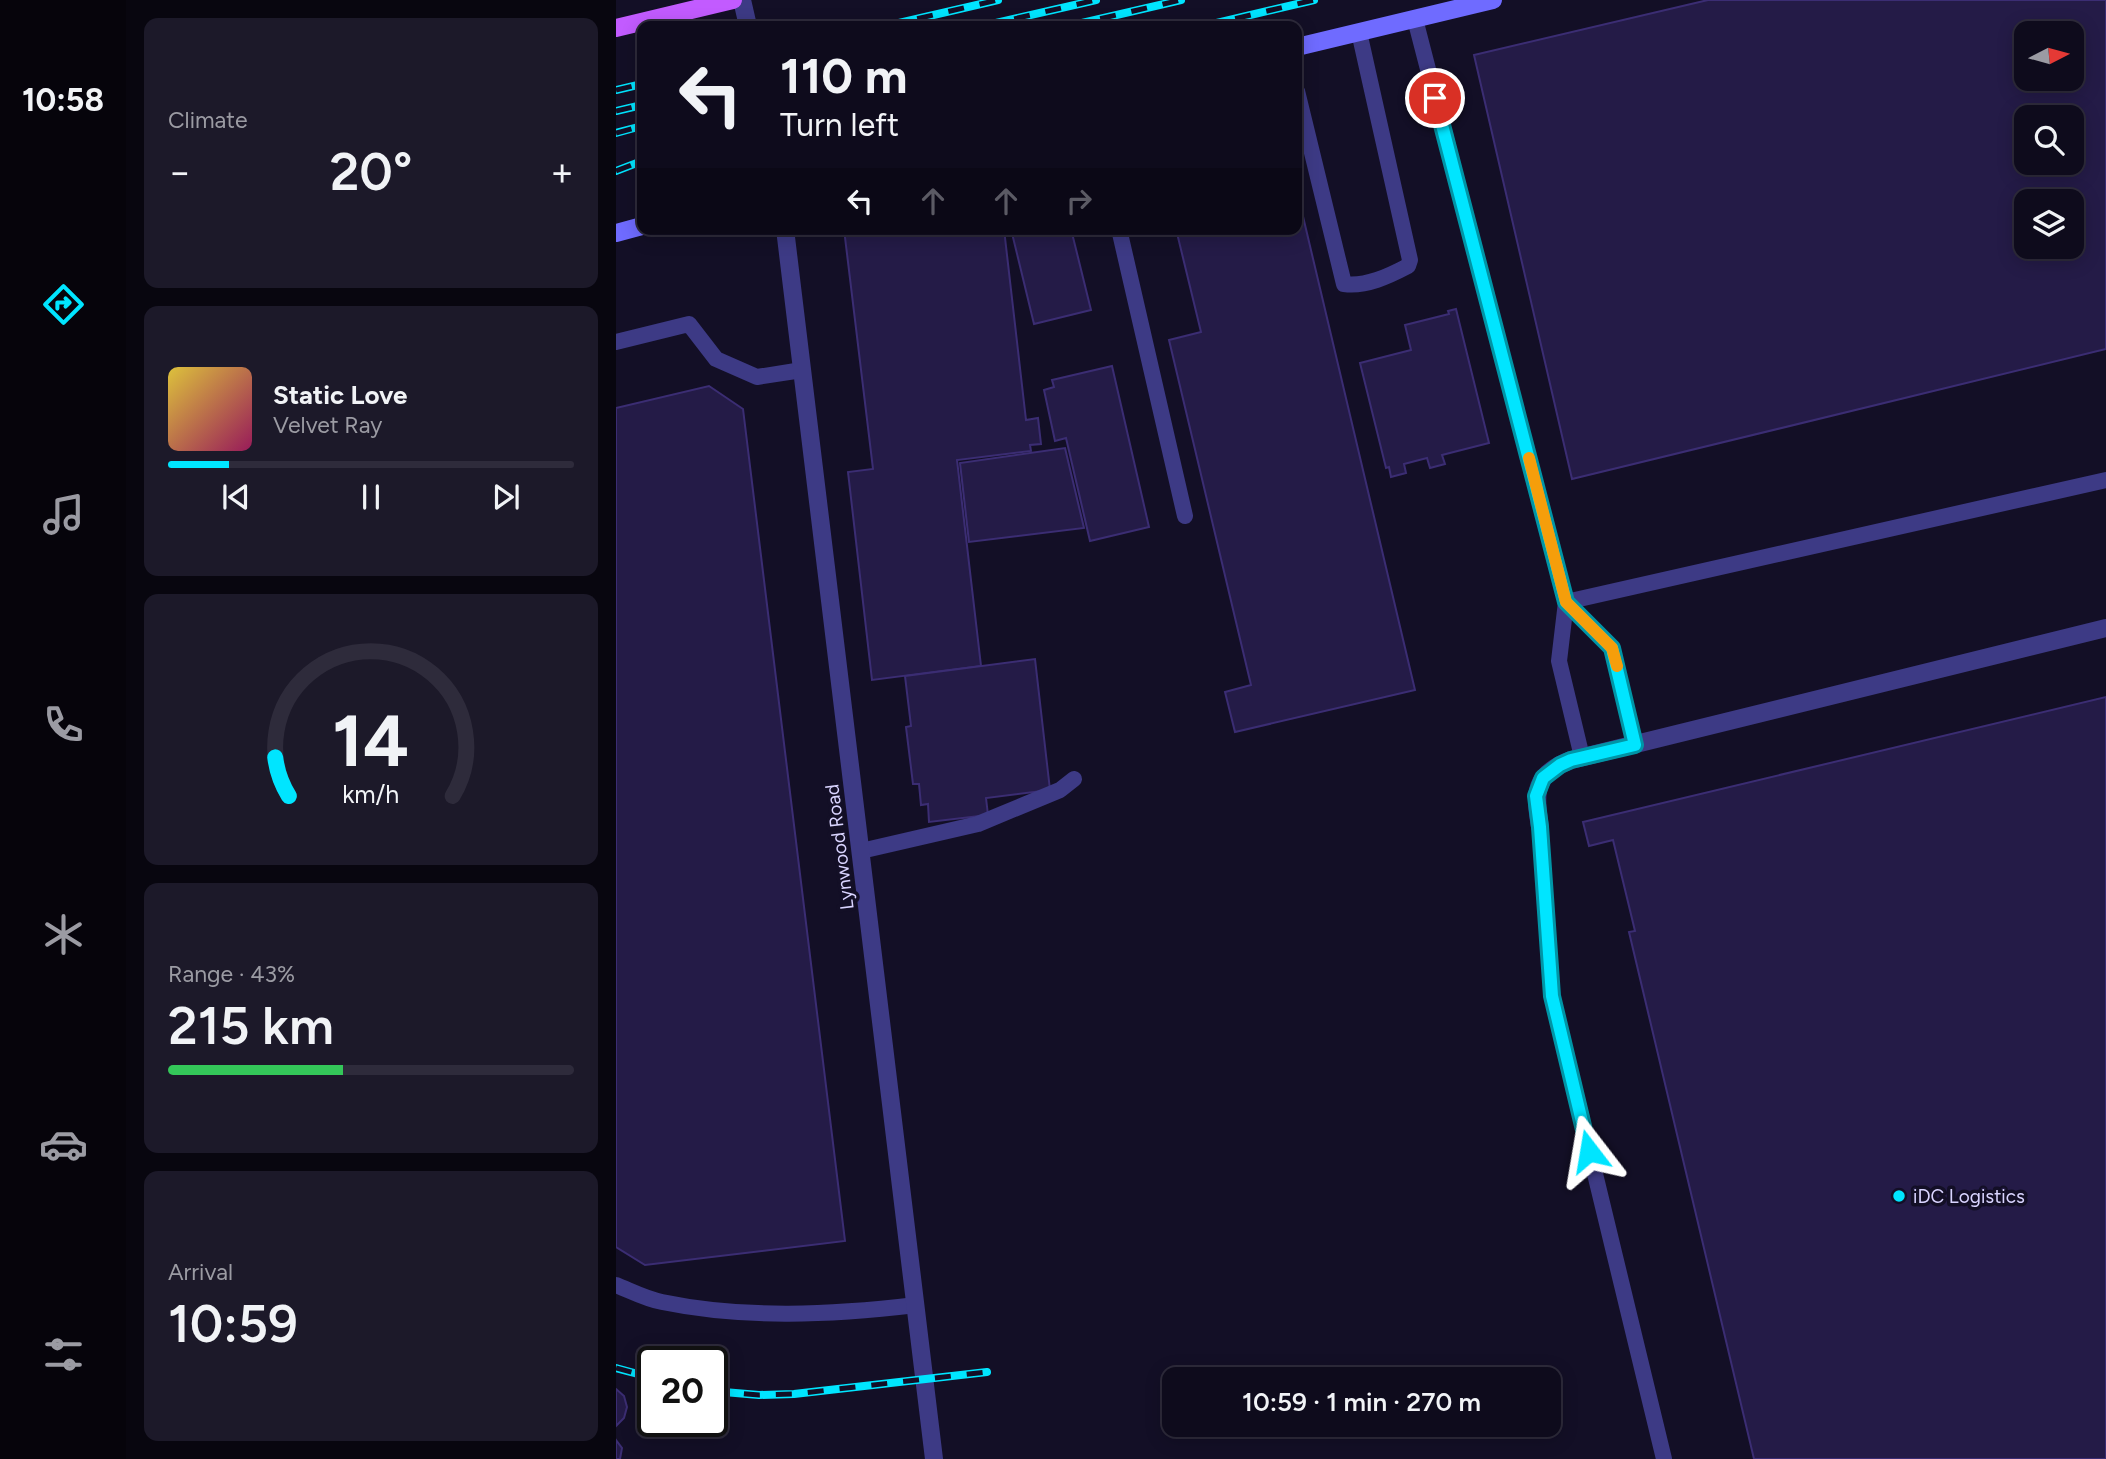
<!DOCTYPE html>
<html lang="en">
<head>
<meta charset="utf-8">
<style>
	body { margin:0; font-family:Figtree,sans-serif; background:#1c1929; color:#f1f3f6; height:100vh; display:flex; flex-direction:column; font-size:26px; white-space:nowrap }
	* { box-sizing:border-box; margin:0 }
	p { font-size:23px; color:#9b9ba3 }
	.icon { flex:none; width:38px; height:38px; fill:none; stroke:currentColor; stroke-width:2; stroke-linecap:round; stroke-linejoin:round }
	.map { position:relative; flex:1; overflow:hidden }
	.panel { display:flex; flex-direction:column; gap:18px; padding:18px; background:#08060f; width:490px }
	.panel>* { flex:none }
	.guide { position:absolute; left:21px; top:21px; width:665px; height:214px; border-radius:14px; box-shadow:0 4px 18px #0003,0 0 0 2px #2e2b3b; background:#0e0b1c; color:#f1f3f6; overflow:hidden }
	.needle { width:46px; rotate:84deg }
	.fabs { position:absolute; left:1398px; top:21px; display:grid; gap:14px }
	.fabs a { display:grid; place-items:center; width:70px; height:70px; border-radius:14px; background:#0e0b1c; box-shadow:0 4px 18px #0003,0 0 0 2px #2e2b3b; font-size:35px }
	.speed { position:absolute; left:21px; top:1346px; display:flex; gap:14px; font-size:35px; font-weight:700; text-align:center }
	.speed>* { display:grid; place-content:center; width:91px; height:91px; border-radius:50%; background:#0e0b1c; box-shadow:0 4px 18px #0003,0 0 0 2px #2e2b3b; line-height:1 }
	.speed .limit { border:4px solid #111; border-radius:10px; background:#fff; color:#111 }
	.pin { position:absolute; display:grid; place-items:center; width:60px; height:60px; color:#fff; margin:-30px; border:4px solid #fff; border-radius:50%; box-shadow:0 2px 7px #0007 }
	.me { position:absolute; width:77px; margin:-38px; rotate:346deg; stroke-linejoin:round; filter:drop-shadow(0 0 5px #0008) }
	.turn { display:flex; align-items:center; gap:24px; height:147px; padding:0 28px; font-size:32px }
	.turn .icon { width:91px; height:91px; stroke-width:2.5 }
	.turn b { display:block; font-size:49px; line-height:60px }
	.lanes { display:flex; align-items:center; height:66px; padding:0 28px; background:#0003; justify-content:center; gap:35px; direction:ltr }
	.lanes .off { opacity:.35 }
	.big { font-size:52px; font-weight:600; line-height:1.1 }
	.panel .card { flex:1; display:flex; flex-direction:column; justify-content:center; gap:10px; min-width:0; padding:0 24px; border-radius:14px; background:#1c1929 }
	.panel .dial { align-items:center; gap:0 }
	.dial svg { height:182px; overflow:visible; fill:none; stroke:#2e2b3b; stroke-width:7; stroke-linecap:round; text-anchor:middle }
	.dial text { fill:#f1f3f6; stroke:none }
	.song { display:flex; align-items:center; gap:21px }
	.cover { width:84px; height:84px; border-radius:10px; background:linear-gradient(135deg,hsl(50 70% 55%),hsl(330 70% 35%)) }
	.played { height:7px; border-radius:4px; background:linear-gradient(90deg,#00e5ff 15%,#2e2b3b 15%) }
	.keys { display:flex; justify-content:space-around; direction:ltr }
	.heat { display:flex; justify-content:space-between; align-items:center; font-size:38px; direction:ltr }
	.charge { height:10px; border-radius:5px; background:linear-gradient(90deg,#34c759 43%,#2e2b3b 0) }
	.trip { position:absolute; left:546px; top:1367px; width:399px; height:70px; border-radius:14px; background:#0e0b1c; box-shadow:0 4px 18px #0003,0 0 0 2px #2e2b3b; font-weight:600; line-height:70px; text-align:center }
	main { display:flex; flex:1; min-height:0 }
	.menu { display:flex; flex-direction:column; width:126px; justify-content:space-around; align-items:center; background:#06040b; color:#9b9ba3 }
	.menu .icon { width:49px; height:49px }
	.menu .on { color:#00e5ff }
	.menu b { font-size:32px; color:#f1f3f6 }
	.map>svg:first-child { display:block }
	.building { fill:#241b47; stroke:#3b2d73; stroke-width:2; fill-rule:evenodd }
	.lines { fill:none; stroke-linecap:round; stroke-linejoin:round }
	.lane { stroke:#3d3a85; stroke-width:16 }
	.street { stroke:#3d3a85; stroke-width:18 }
	.secondary { stroke:#6f6bff; stroke-width:18 }
	.primary { stroke:#c25bff; stroke-width:18 }
	.rail-casing { stroke:#00e5ff; stroke-width:8 }
	.rail { stroke:#130f26; stroke-width:5; stroke-dasharray:16; stroke-linecap:butt }
	.route-casing { stroke:#0095a6; stroke-width:18 }
	.route { stroke:#00e5ff; stroke-width:12 }
	.slow { stroke:#f59e0b; stroke-width:12 }
	.poi-dot { fill:#00e5ff; stroke:#130f26; stroke-width:2.5 }
	.labels { text-anchor:middle; stroke-width:7; stroke-linejoin:round; paint-order:stroke }
	.street-label { font-size:19px; fill:#d9d4ff; stroke:#130f26 }
	.poi-label { font-size:19px; fill:#d9d4ff; stroke:#130f26; text-anchor:start }
</style>
</head>
<body>
<main>
<nav class="menu">
<b>10:58</b>
<svg class="icon on" aria-label="directions" viewBox="0 0 24 24"><path d="M12 3l9 9-9 9-9-9zM9 14v-3h6M13 9l2 2-2 2"/></svg>
<svg class="icon" aria-label="music" viewBox="0 0 24 24"><path d="M9 18V5l10-2v13"/><circle cx="6" cy="18" r="3"/><circle cx="16" cy="16" r="3"/></svg>
<svg class="icon" aria-label="phone" viewBox="0 0 24 24"><path d="M5 4h4l2 5-3 2q2 4 5 5l2-3 5 2v4C11 20 4 13 5 4z"/></svg>
<svg class="icon" aria-label="climate" viewBox="0 0 24 24"><path d="M12 3v18M4 7l16 10M4 17L20 7"/></svg>
<svg class="icon" aria-label="car" viewBox="0 0 24 24"><path d="M5 17H2v-5l4-1 3-4h7l3 4 3 1v5h-3M9 17h6M6 11h13"/><circle cx="7" cy="17" r="2"/><circle cx="17" cy="17" r="2"/></svg>
<svg class="icon" aria-label="filters" viewBox="0 0 24 24"><path d="M4 7h16M4 17h16"/><circle cx="9" cy="7" r="2"/><circle cx="15" cy="17" r="2"/></svg>
</nav>
<section class="panel">
<div class="card"><p>Climate</p>
<div class="heat"><a>−</a><b class="big">20°</b><a>+</a></div>
</div>
<div class="card">
<div class="song"><i class="cover"></i><div><b>Static Love</b><p>Velvet Ray</p></div></div>
<div class="played"></div>
<div class="keys"><svg class="icon" aria-label="previous" viewBox="0 0 24 24"><path d="M18 5L8 12l10 7zM5 5v14"/></svg><svg class="icon" aria-label="pause" viewBox="0 0 24 24"><path d="M8 5v14M16 5v14"/></svg><svg class="icon" aria-label="next" viewBox="0 0 24 24"><path d="M6 5l10 7-10 7zM19 5v14"/></svg></div>
</div>
<div class="card dial"><svg viewBox="0 0 100 80">
<path d="M14 69A42 42 0 1 1 86 69"/>
<path d="M14 69A42 42 0 0 1 8 52" stroke="#00e5ff"/>
<text x="50" y="56" font-size="32" font-weight="700">14</text>
<text x="50" y="72" font-size="11">km/h</text>
</svg></div>
<div class="card"><p>Range · 43%</p><b class="big">215 km</b><div class="charge"></div></div>
<div class="card"><p>Arrival</p><b class="big">10:59</b></div>
</section>
<div class="map">
<svg width="1490" height="1459" viewBox="0 0 1490 1459">
	<rect width="100%" height="100%" fill="#130f26"/>
	<g class="building">
		<path d="M1092,0H1490V349L956,479L858,55ZM1410,33H1456V79H1410ZM1410,117H1456V163H1410ZM1410,201H1456V247H1410Z"/>
		<path d="M681,191L799,690L619,732L609,692L635,685L553,340L585,332L560,229H681Z"/>
		<path d="M228,229H388L410,420L422,418L425,444L414,445L415,451L341,460L365,666L256,680L232,472L257,469Z"/>
		<path d="M395,229H455L475,310L418,324Z"/>
		<path d="M840,309L873,443L826,455L829,464L814,468L811,458L788,464L790,473L775,477L773,467L770,468L744,363L795,350L789,325L833,314L832,311Z"/>
		<path d="M496,366L533,527L474,541L450,438L439,441L428,390L438,387L436,380Z"/>
		<path d="M93,386L127,409L229,1241L29,1265L0,1247V408Z"/>
		<path d="M449,448L468,528L353,542L344,463Z"/>
		<path d="M419,659L434,790L370,798L372,815L313,822L312,804L305,805L303,784H297L290,727L295,726L289,676Z"/>
		<path d="M1490,697V1459H1138L1013,932L1019,931L997,840L973,846L967,822Z"/>
		<path d="M0,1389L8,1396L11,1407L8,1418L0,1426Z"/>
		<path d="M0,1440L6,1448L4,1459H0Z"/>
	</g>
	<g class="lines">
		<g class="lane">
			<path d="M799,19L950,602L943,661L966,757"/>
			<path d="M681,91L728,284C750,287 773,276 792,266L794,260L743,32"/>
			<path d="M503,229L569,516"/>
			<path d="M0,342L73,324L100,359L141,377L186,370"/>
			<path d="M950,602L1490,480"/>
			<path d="M950,602L996,648L1019,745"/>
			<path d="M924,827L936,996L1048,1459"/>
			<path d="M245,851L362,824L444,790L458,779"/>
			<path d="M0,1285C15,1291 30,1299 46,1302C128,1319 216,1315 300,1305"/>
		</g>
		<g class="street">
			<path d="M126,0L132,26"/>
			<path d="M169,229L318,1459"/>
			<path d="M924,827C918,792 918,774 955,760L1490,628"/>
		</g>
		<g class="secondary">
			<path d="M681,47L877,0"/>
			<path d="M0,233L26,226"/>
		</g>
		<path class="primary" d="M0,28L117,0"/>
		<g class="rail-casing">
			<g id="rail">
				<path d="M270,26L382,0"/>
				<path d="M367,26L480,0"/>
				<path d="M453,26L565,0"/>
				<path d="M588,26L698,0"/>
				<path d="M0,90L26,84"/>
				<path d="M0,111L26,105"/>
				<path d="M0,133L26,126"/>
				<path d="M0,171L26,161"/>
				<path d="M0,1368L37,1378"/>
				<path d="M96,1391L143,1395L178,1394L371,1372"/>
			</g>
		</g>
		<use href="#rail" class="rail"/>
	</g>
	<g class="lines">
		<g class="route-casing">
			<path id="route" d="M819,98L950,602L996,648L1019,745L955,760L944,765L927,778L920,796L924,827L936,996L973,1151"/>
		</g>
		<use href="#route" class="route"/>
		<path class="slow" d="M913,458L950,602L996,648L1001,666"/>
	</g>
	<circle class="poi-dot" cx="1283" cy="1196" r="7"/>
	<g class="labels">
		<g class="street-label">
			<text transform="translate(223 847) rotate(-97)" y="7">Lynwood Road</text>
		</g>
		<g class="poi-label">
			<text x="1297" y="1203">iDC Logistics</text>
		</g>
	</g>
</svg>
<div class="fabs">
<a><svg class="needle" viewBox="-14 -14 28 28"><path d="M0-13l5 13h-10z" fill="#e53935"/><path d="M0 13l5-13h-10z" fill="#9b9ba3"/></svg></a>
<a><svg class="icon" aria-label="search" viewBox="0 0 24 24"><circle cx="10" cy="10" r="6"/><path d="M15 15l6 6"/></svg></a>
<a><svg class="icon" aria-label="layers" viewBox="0 0 24 24"><path d="M12 4l9 5-9 5-9-5zM3 14l9 5 9-5"/></svg></a>
</div>
<div class="speed"><div class="limit">20</div></div>
<div class="pin" style="left:819px;top:98px;background:#d93025"><svg class="icon" aria-label="arrive" viewBox="0 0 24 24"><path d="M6 21V4h12l-3 4 3 4H6"/></svg></div>
<svg class="me" style="left:973px;top:1151px" viewBox="-20 -20 40 40"><path d="M0-17L14 15 0 8-14 15z" fill="#00e5ff" stroke="#fff" stroke-width="4"/></svg>
<div class="trip">10:59 · 1 min · 270 m</div>
<div class="guide">
<div class="turn"><svg class="icon" aria-label="left" viewBox="0 0 24 24"><path d="M17 20v-9H6M10 6l-5 5 5 5"/></svg><div><b>110 m</b>Turn left</div></div>
<div class="lanes"><svg class="icon" aria-label="left" viewBox="0 0 24 24"><path d="M17 20v-9H6M10 6l-5 5 5 5"/></svg><svg class="icon off" aria-label="ahead" viewBox="0 0 24 24"><path d="M12 20V5M6 11l6-6 6 6"/></svg><svg class="icon off" aria-label="ahead" viewBox="0 0 24 24"><path d="M12 20V5M6 11l6-6 6 6"/></svg><svg class="icon off" aria-label="right" viewBox="0 0 24 24"><path d="M7 20v-9h11M14 6l5 5-5 5"/></svg></div>
</div>
</div>
</main>
</body>
</html>
